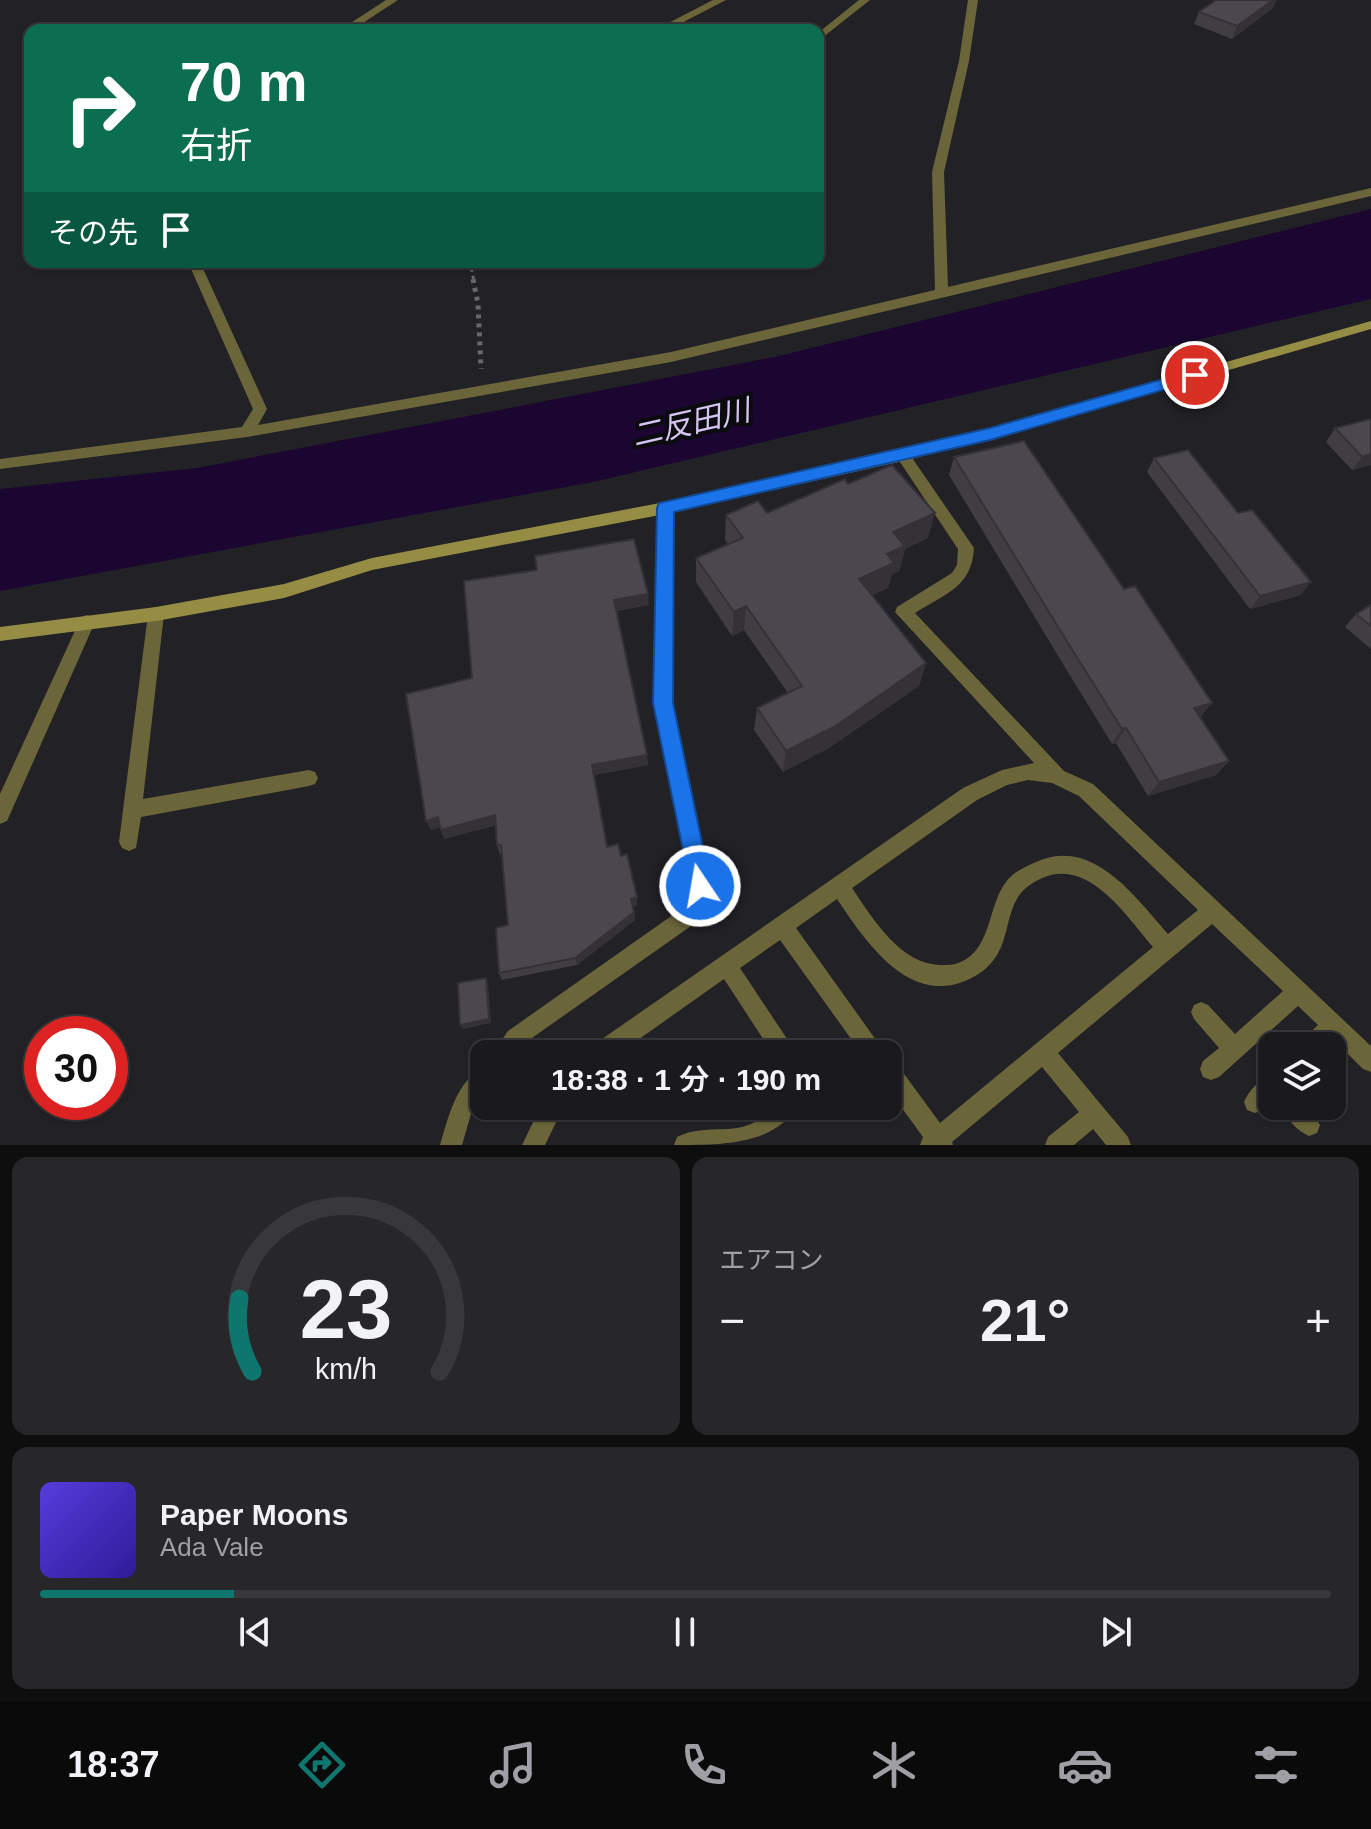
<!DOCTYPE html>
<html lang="ja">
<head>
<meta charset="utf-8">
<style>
	body { margin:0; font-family:Arial,"Noto Sans JP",sans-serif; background:#272629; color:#f1f3f6; height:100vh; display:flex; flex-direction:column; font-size:30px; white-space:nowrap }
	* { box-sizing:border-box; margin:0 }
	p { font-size:26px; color:#9fa0a3 }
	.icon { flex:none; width:44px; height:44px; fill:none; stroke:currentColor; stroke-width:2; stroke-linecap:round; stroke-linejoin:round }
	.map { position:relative; height:1145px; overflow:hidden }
	.panel { display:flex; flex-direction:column; gap:12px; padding:12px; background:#0e0e0f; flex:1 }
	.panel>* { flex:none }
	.hud { position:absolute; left:24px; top:24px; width:800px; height:244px; border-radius:16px; box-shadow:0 2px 6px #0004,0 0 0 2px #38383b; background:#0b6e4f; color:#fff; overflow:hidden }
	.controls { position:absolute; left:1258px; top:1032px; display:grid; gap:16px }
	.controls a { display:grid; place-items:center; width:88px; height:88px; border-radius:16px; background:#1a191c; box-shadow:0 2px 6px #0004,0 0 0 2px #38383b; font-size:40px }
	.speed { position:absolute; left:24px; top:1016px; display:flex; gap:16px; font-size:40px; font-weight:700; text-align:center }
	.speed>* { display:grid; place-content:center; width:104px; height:104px; border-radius:50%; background:#1a191c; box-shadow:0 2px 6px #0004,0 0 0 2px #38383b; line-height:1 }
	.speed .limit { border:12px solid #d22; background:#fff; color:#111 }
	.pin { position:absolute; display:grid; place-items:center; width:68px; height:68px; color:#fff; margin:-34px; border:4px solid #fff; border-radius:50%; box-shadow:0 2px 8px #0007 }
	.me { position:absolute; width:88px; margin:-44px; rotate:348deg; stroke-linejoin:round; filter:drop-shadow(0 0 6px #0008) }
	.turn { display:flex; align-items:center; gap:28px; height:168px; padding:0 24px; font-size:36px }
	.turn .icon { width:104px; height:104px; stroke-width:2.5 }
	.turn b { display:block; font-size:56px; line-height:68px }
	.then { display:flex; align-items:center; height:76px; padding:0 24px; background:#0003; gap:16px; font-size:30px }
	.big { font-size:60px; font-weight:600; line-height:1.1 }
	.panel .widget { flex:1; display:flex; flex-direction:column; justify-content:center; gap:12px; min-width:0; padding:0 28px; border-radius:16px; background:#272629 }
	.panel .dial { align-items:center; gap:0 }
	.dial svg { height:208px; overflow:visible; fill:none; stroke:#38383b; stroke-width:7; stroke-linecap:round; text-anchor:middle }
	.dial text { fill:#f1f3f6; stroke:none }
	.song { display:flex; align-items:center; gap:24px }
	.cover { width:96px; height:96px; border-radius:12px; background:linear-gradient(135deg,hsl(250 70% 55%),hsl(250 70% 35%)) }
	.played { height:8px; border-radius:4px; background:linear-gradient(90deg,#0f766e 15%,#38383b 15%) }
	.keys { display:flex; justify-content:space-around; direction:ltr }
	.heat { display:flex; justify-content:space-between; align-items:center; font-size:44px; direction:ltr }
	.panel .tiles { flex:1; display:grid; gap:12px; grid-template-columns:1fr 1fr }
	.widget:last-child { grid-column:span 2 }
	.trip { position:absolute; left:470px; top:1040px; width:432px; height:80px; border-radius:16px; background:#1a191c; box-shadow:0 2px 6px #0004,0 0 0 2px #38383b; font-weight:600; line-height:80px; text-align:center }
	.tab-bar { display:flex; height:128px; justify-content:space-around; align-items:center; background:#0a0a0b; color:#9fa0a3 }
	.tab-bar .icon { width:56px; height:56px }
	.tab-bar .active { color:#0f766e }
	.tab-bar b { font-size:36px; color:#f1f3f6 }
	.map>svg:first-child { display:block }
	.water { fill:#1a0631 }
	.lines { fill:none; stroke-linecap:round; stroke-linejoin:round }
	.path-far1 { stroke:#69686d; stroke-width:3; stroke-dasharray:3 4; stroke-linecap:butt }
	.path { stroke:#69686d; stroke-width:5; stroke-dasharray:4 5; stroke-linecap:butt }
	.lane { fill:#6b663a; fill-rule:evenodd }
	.street { fill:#6b663a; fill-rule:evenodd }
	.secondary { fill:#958d44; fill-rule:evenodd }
	.wall { fill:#403e43 }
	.shaded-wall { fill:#343237 }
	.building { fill:#4a484e; stroke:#343237; stroke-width:2 }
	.route { fill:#1a73e8; stroke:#114b97; stroke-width:2 }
	.labels { text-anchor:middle; stroke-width:8; stroke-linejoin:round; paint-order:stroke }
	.water-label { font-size:30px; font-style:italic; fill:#d4c5f4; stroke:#0b0b0d }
</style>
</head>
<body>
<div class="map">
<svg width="1371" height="1145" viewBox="0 0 1371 1145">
	<rect width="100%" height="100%" fill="#222126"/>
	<path class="water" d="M1371,209V299L593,482L0,591V489L197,468L775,357Z"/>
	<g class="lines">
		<path class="path-far1" d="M470,262L474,281"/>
		<path class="path" d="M473,279L478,304L481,369"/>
		<g class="lane">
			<path d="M903,451L908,452L974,548C972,587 945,594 915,613L1064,771L1093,784L1371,1046V1072L1363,1069L1334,1040L1327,1046H1301L1304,1038L1318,1025L1298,1006L1219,1077L1211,1080L1203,1077L1200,1069L1203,1061L1219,1048L1194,1019L1191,1012L1194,1005L1201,1002L1208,1005L1235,1034L1283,991L1212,924L1058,1053L1128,1137L1131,1145H1106L1093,1129L1074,1145H1045L1048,1137L1079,1112L1042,1067L952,1142L953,1145H920L923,1137L888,1089V1060L896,1063L940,1123L1153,947C1127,917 1089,857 1042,878C1033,882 1023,889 1018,897C1007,914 1008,937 997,955C989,968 979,975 965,981C907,1005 864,939 837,899L796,928L886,1054H862L780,940L740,968L797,1054H773L724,979L618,1054H589L592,1046L963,788L1002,770L1034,763L895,612L897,607L952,573L957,565L958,549L896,456ZM1028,780L1052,783L1079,796L1198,910L1168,934C1135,897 1093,836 1036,862C1025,867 1013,872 1006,882C991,902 992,928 977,949C969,959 959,965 946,965C902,968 874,920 852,888L977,800L1007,785Z"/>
			<path d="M1272,1074V1100L1263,1110L1255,1113L1247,1110L1244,1102C1249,1090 1260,1079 1272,1074Z"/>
			<path d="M541,1106H564L545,1145H522Z"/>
			<path d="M773,1106H797C775,1145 721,1145 674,1145L677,1137C712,1120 745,1143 773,1106Z"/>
			<path d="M1281,1106H1307L1320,1125L1317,1133L1309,1136C1297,1131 1286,1118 1281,1106Z"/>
		</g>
		<g class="street">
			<path d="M386,0H398L352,30H340Z"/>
			<path d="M713,0H726L668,30H655Z"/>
			<path d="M859,0H870L818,41V33Z"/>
			<path d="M968,0H978L969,61L944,172L948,287L1371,188V196L671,362L247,437L0,469V459L242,427L253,409L188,262H200L267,409L258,425L671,352L935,290L932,172L959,61Z"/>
			<path d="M665,502L673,508L672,703L710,886L691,926L522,1045L516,1054H492L508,1031L677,912L690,885L654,703L657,508Z"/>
			<path d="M156,607L162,609L164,614L143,799L309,770L315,772L318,778L315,784L309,786L141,817L136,848L129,851L122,848L119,842L123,810L148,614L150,609Z"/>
			<path d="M87,615L93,617L95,622L7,821L0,824V794L79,622L81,617Z"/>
			<path d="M484,1068V1097L471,1114L462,1145H440C448,1119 456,1080 484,1068Z"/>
		</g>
		<path class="secondary" d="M1371,321V329L990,439L903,461L665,514L372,570L284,598L156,621L0,641V627L156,607L284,584L372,558L665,502L903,451L990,429Z"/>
	</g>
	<g class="wall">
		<path d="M1273,8L1232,39L1194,24L1199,12Z"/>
		<path d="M1371,419V465L1352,470L1326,442L1335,428Z"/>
		<path d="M954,457L1200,718L1229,761L1216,775L1148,796L1116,743L1112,744L1063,664L949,475Z"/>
		<path d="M1154,458L1301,595L1250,609L1147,472Z"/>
		<path d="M848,484L928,538L905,549L899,571L892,574L888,588L872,595L926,663L919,686L829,748L783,772L754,730L757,708L788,693L744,630L732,636L696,582V558L728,544L725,540L726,515L767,513Z"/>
		<path d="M537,570L649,605L617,611L648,765L594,775L607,847L621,856L637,897V905L633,907L635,920L577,965L502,980L499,973L508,925L502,854H500L497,845L496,825L444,839L440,827L431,830L472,678Z"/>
		<path d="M1371,605V649L1345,627L1356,614Z"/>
	</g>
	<g class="shaded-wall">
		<path d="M1273,0H1277L1273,8L1232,39L1237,26Z"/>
		<path d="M1371,454V465L1352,470L1362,457Z"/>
		<path d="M935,513L928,538L905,549L899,571L892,574L888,588L854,604L859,579L893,532Z"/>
		<path d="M1311,582L1301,595L1250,609L1260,596Z"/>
		<path d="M648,594L649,605L615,611L614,600Z"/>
		<path d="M746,606L744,630L732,636L734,612Z"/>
		<path d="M926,663L919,686L829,748L783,772L786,751Z"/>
		<path d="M1212,703L1200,718L1194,708Z"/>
		<path d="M1126,728L1116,743L1112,744L1122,729Z"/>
		<path d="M647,755L648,765L593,775L592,765Z"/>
		<path d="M1229,761L1216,775L1148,796L1159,782Z"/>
		<path d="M495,815L498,824L444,839L441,830Z"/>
		<path d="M438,817L442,826L431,830L426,821Z"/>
		<path d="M637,897V905L632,907L631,899Z"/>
		<path d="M634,912L635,920L577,965L575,958Z"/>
		<path d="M486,978L488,983L491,1023L463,1029L460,1025Z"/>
	</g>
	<g class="building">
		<path d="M1216,0H1273L1237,26L1199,12Z"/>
		<path d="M1371,419V454L1362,457L1335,428Z"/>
		<path d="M1024,441L1124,589L1135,586L1212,703L1194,708L1229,761L1159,782L1126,728L1122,729L1071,648L954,457Z"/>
		<path d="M1188,450L1238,513L1252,510L1311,582L1260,596L1154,458Z"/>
		<path d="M892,465L935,513L893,532L905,546L887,554L894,563L859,579L926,663L834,727L786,751L757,708L802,686L746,606L734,612L696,558L743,538L726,515L758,501L767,513L845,479L848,484Z"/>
		<path d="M634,539L648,594L614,600L647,755L592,765L607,847L618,844L621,856L627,854L637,897L631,899L634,912L575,958L499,973L496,928L508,925L501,845H497L495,815L441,830L438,817L426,821L406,694L472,678L464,581L537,570L535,556Z"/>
		<path d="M1371,605V626L1356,614Z"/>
		<path d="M486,978L489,1019L460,1025L458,983Z"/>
	</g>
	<path class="route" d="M1195,370L1203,375L1201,379L990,440L674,512L673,703L711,886L708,894L700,897L692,894L653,703L657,508L659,503L990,428Z"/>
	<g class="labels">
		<g class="water-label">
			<text transform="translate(691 423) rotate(-13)" y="10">二反田川</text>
		</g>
	</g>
</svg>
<div class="controls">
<a><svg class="icon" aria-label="layers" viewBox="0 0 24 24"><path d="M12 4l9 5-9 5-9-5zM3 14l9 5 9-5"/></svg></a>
</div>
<div class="speed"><div class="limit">30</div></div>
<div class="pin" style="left:1195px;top:375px;background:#d93025"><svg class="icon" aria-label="arrive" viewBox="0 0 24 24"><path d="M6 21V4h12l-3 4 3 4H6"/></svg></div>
<svg class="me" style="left:700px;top:886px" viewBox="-20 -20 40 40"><circle r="17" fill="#1a73e8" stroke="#fff" stroke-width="3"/><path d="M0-11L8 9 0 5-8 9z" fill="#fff"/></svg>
<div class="trip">18:38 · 1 分 · 190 m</div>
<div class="hud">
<div class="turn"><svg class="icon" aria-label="right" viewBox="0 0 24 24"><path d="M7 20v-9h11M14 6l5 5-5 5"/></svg><div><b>70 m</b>右折</div></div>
<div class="then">その先<svg class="icon" aria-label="arrive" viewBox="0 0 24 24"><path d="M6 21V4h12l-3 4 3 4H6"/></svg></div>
</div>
</div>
<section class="panel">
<div class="tiles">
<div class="widget dial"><svg viewBox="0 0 100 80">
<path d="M14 69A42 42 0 1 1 86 69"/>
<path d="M14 69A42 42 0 0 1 9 41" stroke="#0f766e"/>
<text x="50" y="56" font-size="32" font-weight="700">23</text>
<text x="50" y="72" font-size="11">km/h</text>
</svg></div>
<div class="widget"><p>エアコン</p>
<div class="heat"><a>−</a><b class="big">21°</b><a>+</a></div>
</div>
<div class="widget">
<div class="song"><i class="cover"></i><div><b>Paper Moons</b><p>Ada Vale</p></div></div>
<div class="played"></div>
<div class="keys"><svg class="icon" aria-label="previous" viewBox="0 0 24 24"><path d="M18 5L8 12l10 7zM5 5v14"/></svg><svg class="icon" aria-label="pause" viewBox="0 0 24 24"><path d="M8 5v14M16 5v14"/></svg><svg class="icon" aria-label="next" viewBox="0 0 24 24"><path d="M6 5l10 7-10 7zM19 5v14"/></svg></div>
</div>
</div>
</section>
<nav class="tab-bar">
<b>18:37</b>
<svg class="icon active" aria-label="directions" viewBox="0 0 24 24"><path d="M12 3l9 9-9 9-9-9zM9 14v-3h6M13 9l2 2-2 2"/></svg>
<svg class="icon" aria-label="music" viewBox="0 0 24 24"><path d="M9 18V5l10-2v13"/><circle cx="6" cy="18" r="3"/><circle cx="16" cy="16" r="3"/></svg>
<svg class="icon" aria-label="phone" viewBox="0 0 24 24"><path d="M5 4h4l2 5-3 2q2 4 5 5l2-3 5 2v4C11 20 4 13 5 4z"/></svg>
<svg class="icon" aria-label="climate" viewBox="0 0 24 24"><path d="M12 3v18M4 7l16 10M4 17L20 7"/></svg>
<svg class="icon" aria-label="car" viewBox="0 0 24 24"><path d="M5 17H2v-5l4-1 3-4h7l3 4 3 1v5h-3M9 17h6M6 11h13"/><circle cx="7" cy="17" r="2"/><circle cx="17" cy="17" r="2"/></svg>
<svg class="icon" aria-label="filters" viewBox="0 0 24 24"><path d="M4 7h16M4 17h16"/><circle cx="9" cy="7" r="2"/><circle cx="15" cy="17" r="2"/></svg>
</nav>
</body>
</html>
